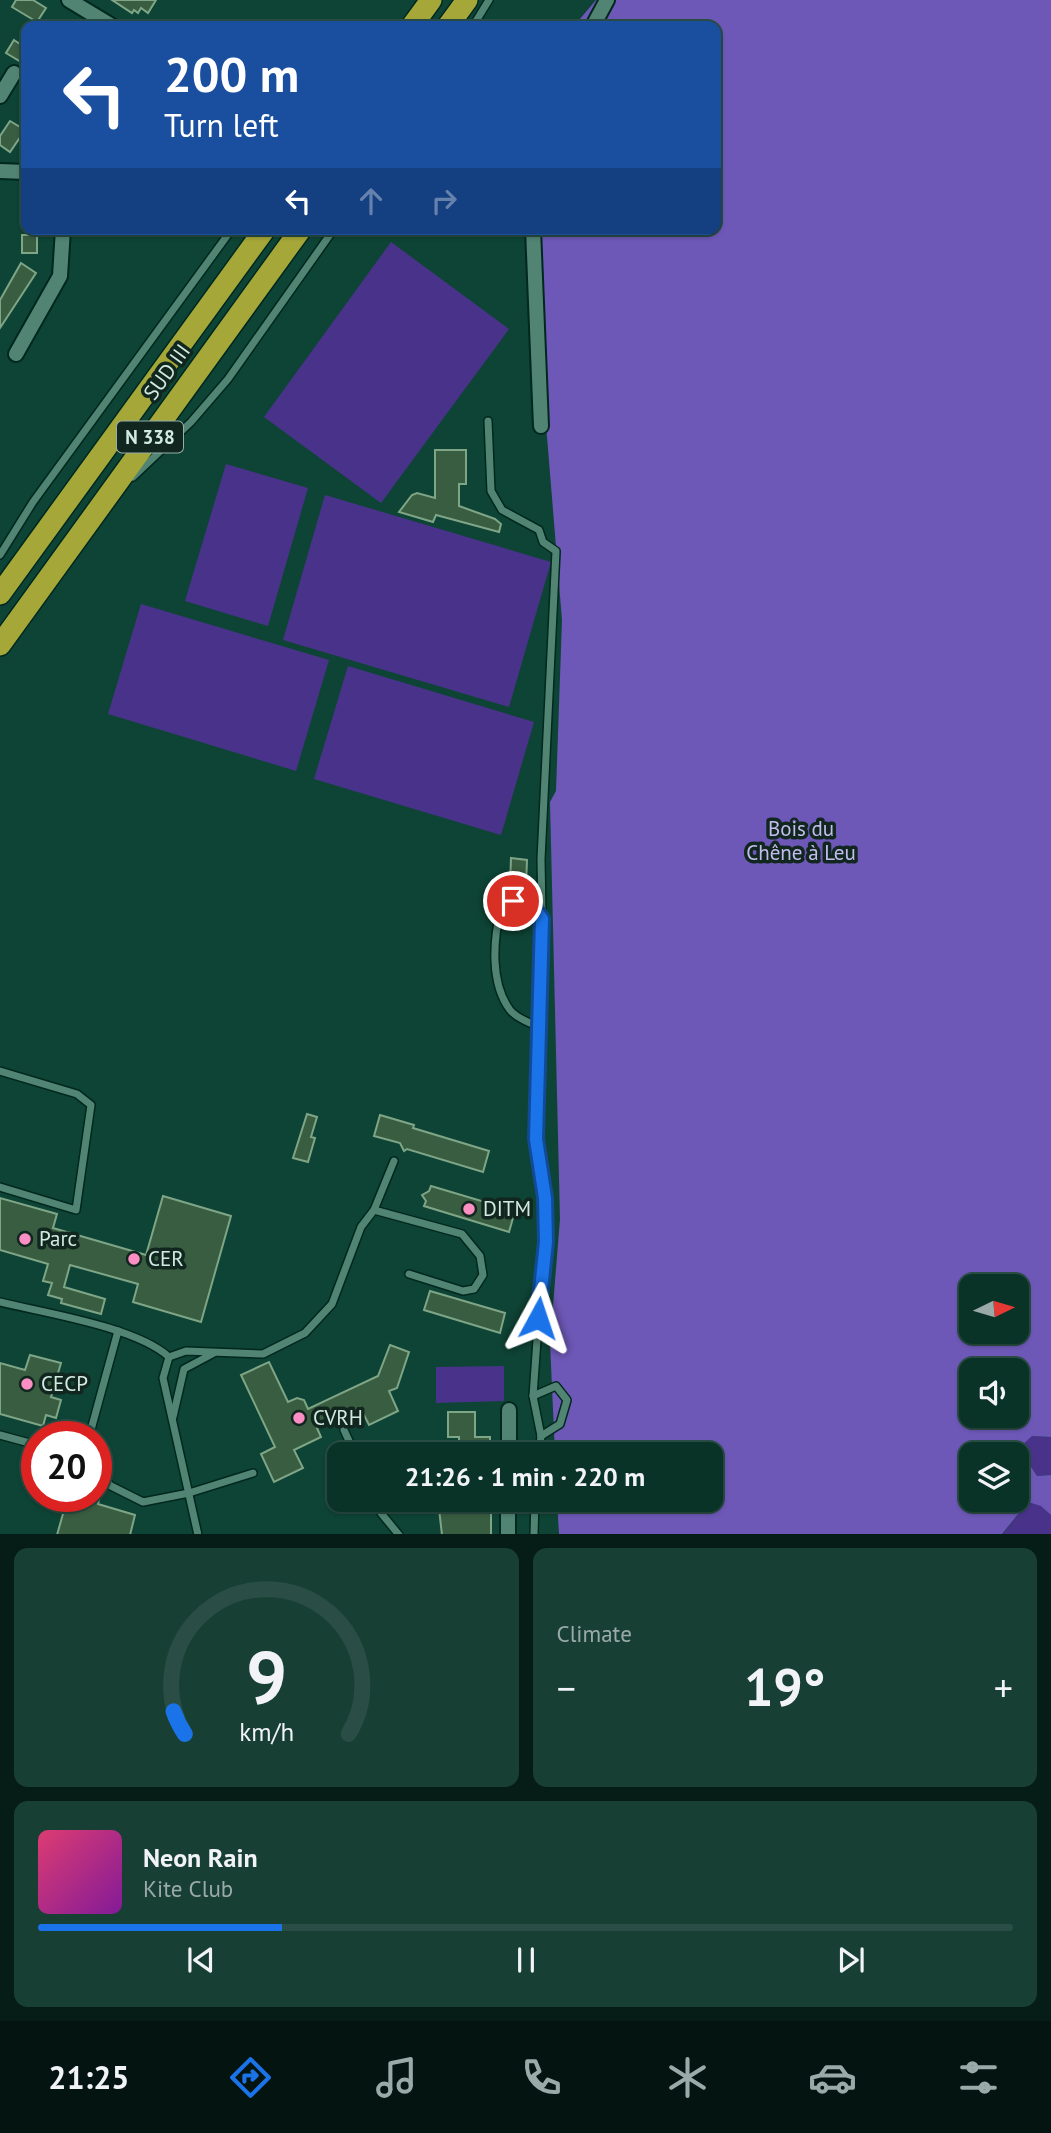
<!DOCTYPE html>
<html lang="en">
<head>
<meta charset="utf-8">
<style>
	body { margin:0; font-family:"PT Sans",sans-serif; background:#183f34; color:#f1f3f6; height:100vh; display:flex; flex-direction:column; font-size:26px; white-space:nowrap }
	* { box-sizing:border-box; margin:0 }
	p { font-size:23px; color:#99aaa8 }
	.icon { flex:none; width:38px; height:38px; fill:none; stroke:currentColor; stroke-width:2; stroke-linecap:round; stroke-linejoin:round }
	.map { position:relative; height:1534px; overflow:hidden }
	.details { display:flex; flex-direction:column; gap:14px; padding:14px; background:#061c16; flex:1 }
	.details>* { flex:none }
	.banner { position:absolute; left:21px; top:21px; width:700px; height:214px; border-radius:14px; box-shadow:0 2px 5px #0004,0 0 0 2px #2a4e45; background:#1a4fa0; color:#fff; overflow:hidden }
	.needle { width:46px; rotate:85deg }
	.fabs { position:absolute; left:959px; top:1274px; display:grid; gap:14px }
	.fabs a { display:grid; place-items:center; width:70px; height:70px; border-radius:14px; background:#0a3328; box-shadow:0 2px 5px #0004,0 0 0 2px #2a4e45; font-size:35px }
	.speed { position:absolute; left:21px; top:1421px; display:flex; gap:14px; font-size:35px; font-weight:700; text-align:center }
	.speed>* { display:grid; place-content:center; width:91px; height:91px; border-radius:50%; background:#0a3328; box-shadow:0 2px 5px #0004,0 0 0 2px #2a4e45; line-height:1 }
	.speed .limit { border:10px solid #d22; background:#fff; color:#111 }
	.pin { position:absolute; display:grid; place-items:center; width:60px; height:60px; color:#fff; margin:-30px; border:4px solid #fff; border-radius:50%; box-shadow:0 2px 7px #0007 }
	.me { position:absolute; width:77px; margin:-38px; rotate:5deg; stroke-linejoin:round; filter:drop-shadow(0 0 5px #0008) }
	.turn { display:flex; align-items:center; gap:24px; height:147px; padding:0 28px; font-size:32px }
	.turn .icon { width:91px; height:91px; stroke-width:2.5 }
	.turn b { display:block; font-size:49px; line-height:60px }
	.lanes { display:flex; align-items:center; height:66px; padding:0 28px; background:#0003; justify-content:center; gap:35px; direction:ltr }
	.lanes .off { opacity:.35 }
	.big { font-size:52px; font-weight:800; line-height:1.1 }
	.details .tile { flex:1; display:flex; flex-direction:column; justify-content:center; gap:10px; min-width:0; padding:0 24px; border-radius:14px; background:#183f34 }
	.details .dial { align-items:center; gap:0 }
	.dial svg { height:182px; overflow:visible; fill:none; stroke:#2a4e45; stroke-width:7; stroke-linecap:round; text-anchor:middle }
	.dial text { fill:#f1f3f6; stroke:none }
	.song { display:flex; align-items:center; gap:21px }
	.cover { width:84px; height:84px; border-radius:10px; background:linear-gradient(135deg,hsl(340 70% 55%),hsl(290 70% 35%)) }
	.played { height:7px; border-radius:4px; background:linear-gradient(90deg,#1a73e8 25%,#2a4e45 25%) }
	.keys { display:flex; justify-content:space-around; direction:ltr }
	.heat { display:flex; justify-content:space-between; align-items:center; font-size:38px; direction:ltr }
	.details .tiles { flex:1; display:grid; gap:14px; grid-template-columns:1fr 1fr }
	.tile:last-child { grid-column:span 2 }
	.trip { position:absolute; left:327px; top:1442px; width:396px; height:70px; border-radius:14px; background:#0a3328; box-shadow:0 2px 5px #0004,0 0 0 2px #2a4e45; font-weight:800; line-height:70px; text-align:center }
	.dock { display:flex; height:112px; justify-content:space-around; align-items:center; background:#041410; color:#99aaa8 }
	.dock .icon { width:49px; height:49px }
	.dock .active { color:#1a73e8 }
	.dock b { font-size:32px; color:#f1f3f6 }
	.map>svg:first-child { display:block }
	.green { fill:#49338a }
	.forest { fill:#6d58b7; fill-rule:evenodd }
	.building { fill:#395d41; stroke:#7fa587; stroke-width:2 }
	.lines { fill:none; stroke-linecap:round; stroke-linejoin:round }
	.lane-casing { stroke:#00281e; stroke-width:10 }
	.street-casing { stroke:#00281e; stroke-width:18 }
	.highway-casing { stroke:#00281e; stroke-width:24 }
	.lane { stroke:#518473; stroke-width:7 }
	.street { stroke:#518473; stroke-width:14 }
	.highway { stroke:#a5a738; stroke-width:21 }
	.route-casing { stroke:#114b97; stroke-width:18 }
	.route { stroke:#1a73e8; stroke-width:12 }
	.poi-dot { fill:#fb8fc4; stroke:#11261f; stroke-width:2.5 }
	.labels { text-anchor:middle; stroke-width:7; stroke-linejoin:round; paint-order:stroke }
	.shield { fill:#11261f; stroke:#97b0a7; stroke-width:2 }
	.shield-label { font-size:19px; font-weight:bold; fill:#d1ebe1 }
	.street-label { font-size:21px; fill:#d1ebe1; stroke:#11261f }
	.park-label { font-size:21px; fill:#c3bdee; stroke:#11261f }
	.poi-label { font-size:21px; fill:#d1ebe1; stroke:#11261f; text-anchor:start }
</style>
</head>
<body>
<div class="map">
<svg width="1051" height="1535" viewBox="0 0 1051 1535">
	<rect width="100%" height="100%" fill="#0e4435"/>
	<g class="green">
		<path d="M391,242L509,329L381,503L264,417Z"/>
		<path d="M226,464L308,488L268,626L185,601Z"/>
		<path d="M325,495L551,562L509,707L283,640Z"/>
		<path d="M141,604L329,660L296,771L108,714Z"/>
		<path d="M348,666L534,722L501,835L314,779Z"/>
		<path d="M504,1366V1401L436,1403V1367Z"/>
		<path d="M1031,1436L1051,1437V1475L1037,1476L1019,1448Z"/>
		<path d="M1028,1502L1042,1506L1051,1515V1534L1002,1535Z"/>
	</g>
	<path class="forest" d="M596,0H1051V1437L1032,1436L1019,1448L1037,1476L1051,1475V1515L1041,1506L1028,1502L1002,1534H559L557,1500H710V1454H555L550,1343L560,1219L550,802L556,791L562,620L530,229H716V26H574ZM971,1286H1017V1332H971ZM971,1370H1017V1416H971ZM971,1454H1017V1500H971Z"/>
	<g class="building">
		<path d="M16,0H33L46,8L37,22L12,7Z"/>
		<path d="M112,0H156L148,13L141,8L138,13L134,10L132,13Z"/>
		<path d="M14,40L26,48V65L6,53Z"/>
		<path d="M10,121L25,130L10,152L0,145V136Z"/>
		<rect x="22" y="235" width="15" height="18"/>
		<path d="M21,263L36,273L0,328V300Z"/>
		<path d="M435,450H466V484H459V506L495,519L501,524L499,532L436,515L433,522L399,512L412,495L417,493L435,498Z"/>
		<path d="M511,858L527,860L526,887L510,886Z"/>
		<path d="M307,1114L317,1117L311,1137L315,1138L308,1162L293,1158Z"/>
		<path d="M380,1115L414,1125L413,1128L489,1151L483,1172L407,1149L404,1151L400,1143L374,1136Z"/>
		<path d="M431,1186L515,1211L509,1232L424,1206L426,1201L422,1195L429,1191Z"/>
		<path d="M163,1196L231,1216L201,1322L133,1302L138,1284L70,1265L64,1287L105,1299L101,1314L61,1303L62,1299L48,1295L52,1283L43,1281L48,1264L0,1250V1198L57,1214L53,1228L146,1255Z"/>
		<path d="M430,1291L505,1313L500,1333L424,1310Z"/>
		<path d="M390,1345L409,1352L397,1388L389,1391L398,1411L369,1425L360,1407L317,1428L321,1437L294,1450L303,1468L274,1482L261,1454L275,1447L241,1375L269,1362L288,1402L297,1398L304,1400L308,1409L378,1376Z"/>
		<path d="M30,1355L61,1363L51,1397L61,1400L56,1418L46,1415L43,1426L0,1414V1363L25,1370Z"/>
		<path d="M448,1412H475V1437H490V1454H459V1437H448Z"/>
		<path d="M68,1496H100L98,1504L135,1515L130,1535H57Z"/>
		<path d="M438,1500H491V1535H442Z"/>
	</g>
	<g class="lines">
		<g class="lane-casing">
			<g id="lane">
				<path d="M473,26L489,0"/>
				<path d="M488,421L491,491L502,510L539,530L543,542L556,551L541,859L542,914L536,1097L535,1139L545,1198L546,1242L542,1270L533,1396L541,1436L539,1454"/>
				<path d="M133,477L191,422L228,379L334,229"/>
				<path d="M0,555L33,502L232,229"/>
				<path d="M539,1027C530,1023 516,1018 510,1010C490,983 493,940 501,909C524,895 528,899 542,919"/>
				<path d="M0,1071L77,1094L91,1105L76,1210L0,1187"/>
				<path d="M374,1210L462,1234L480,1256L483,1275L474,1289L463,1291L409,1274"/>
				<path d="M0,1302C45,1313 136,1327 169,1357"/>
				<path d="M533,1396L556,1386L567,1400L560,1424L541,1436"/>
				<path d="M173,1417L184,1369L214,1353"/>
				<path d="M344,1430L355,1454"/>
				<path d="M0,1435L37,1445"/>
				<path d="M89,1437L118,1331"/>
				<path d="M96,1471L111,1486L143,1502L189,1493L253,1473"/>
				<path d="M375,1500L381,1513L399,1535"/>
				<path d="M198,1535L163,1378L169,1357L186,1351L263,1354L305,1333L332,1304L361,1227L374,1210L394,1161"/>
				<path d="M534,1535L535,1500"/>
			</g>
		</g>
		<g class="street-casing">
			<g id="street">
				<path d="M69,0L112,26"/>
				<path d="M593,26L607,0"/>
				<path d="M0,96L14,73"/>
				<path d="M0,171L26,172"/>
				<path d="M533,229L541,426"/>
				<path d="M16,354L60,276L63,229"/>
				<path d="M509,1454V1410"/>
				<path d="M508,1535V1500"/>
			</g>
		</g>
		<g class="highway-casing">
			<g id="highway">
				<path d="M412,26L431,0"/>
				<path d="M448,26L467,0"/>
				<path d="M0,594L265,229"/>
				<path d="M0,645L301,229"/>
			</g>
		</g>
		<use href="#lane" class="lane"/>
		<use href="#street" class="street"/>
		<use href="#highway" class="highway"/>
	</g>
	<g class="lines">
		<g class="route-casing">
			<path id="route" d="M513,901L530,902L542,919L536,1139L545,1198L546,1242L538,1318"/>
		</g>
		<use href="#route" class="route"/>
	</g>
	<g class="poi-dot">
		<circle cx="469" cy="1209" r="7"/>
		<circle cx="25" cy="1239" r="7"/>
		<circle cx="134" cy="1259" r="7"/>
		<circle cx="27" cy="1384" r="7"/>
		<circle cx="299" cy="1418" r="7"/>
	</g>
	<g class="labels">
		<rect class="shield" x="117" y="421.5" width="66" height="31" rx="5"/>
		<g class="shield-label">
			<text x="150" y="444">N 338</text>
		</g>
		<g class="street-label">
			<text transform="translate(167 372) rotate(-54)" y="7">SUD III</text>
		</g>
		<g class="park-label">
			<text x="801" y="836">Bois du<tspan x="801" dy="24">Chêne à Leu</tspan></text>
		</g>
		<g class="poi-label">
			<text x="483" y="1216">DITM</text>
			<text x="39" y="1246">Parc</text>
			<text x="148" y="1266">CER</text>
			<text x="41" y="1391">CECP</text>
			<text x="313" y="1425">CVRH</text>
		</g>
	</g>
</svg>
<div class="fabs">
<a><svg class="needle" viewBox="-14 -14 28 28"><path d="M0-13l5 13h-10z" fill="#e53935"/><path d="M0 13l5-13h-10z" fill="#99aaa8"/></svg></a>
<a><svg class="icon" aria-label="sound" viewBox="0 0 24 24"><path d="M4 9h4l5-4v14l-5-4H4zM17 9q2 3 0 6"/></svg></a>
<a><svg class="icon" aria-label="layers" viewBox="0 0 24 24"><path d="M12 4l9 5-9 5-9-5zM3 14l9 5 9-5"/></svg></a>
</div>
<div class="speed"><div class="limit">20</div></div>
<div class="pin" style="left:513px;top:901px;background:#d93025"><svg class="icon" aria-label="arrive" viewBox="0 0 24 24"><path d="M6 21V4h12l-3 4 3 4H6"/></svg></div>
<svg class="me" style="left:538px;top:1318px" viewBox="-20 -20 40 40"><path d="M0-17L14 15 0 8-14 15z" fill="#1a73e8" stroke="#fff" stroke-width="4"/></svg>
<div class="trip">21:26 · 1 min · 220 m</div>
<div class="banner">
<div class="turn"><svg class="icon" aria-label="left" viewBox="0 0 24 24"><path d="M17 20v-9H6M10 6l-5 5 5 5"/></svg><div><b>200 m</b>Turn left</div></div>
<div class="lanes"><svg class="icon" aria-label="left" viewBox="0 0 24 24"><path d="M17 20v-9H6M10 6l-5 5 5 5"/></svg><svg class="icon off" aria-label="ahead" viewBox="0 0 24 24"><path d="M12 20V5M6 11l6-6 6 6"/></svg><svg class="icon off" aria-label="right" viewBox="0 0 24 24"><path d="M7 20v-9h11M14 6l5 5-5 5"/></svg></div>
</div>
</div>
<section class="details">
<div class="tiles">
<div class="tile dial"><svg viewBox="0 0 100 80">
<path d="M14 69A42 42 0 1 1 86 69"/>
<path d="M14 69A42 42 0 0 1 9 59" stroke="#1a73e8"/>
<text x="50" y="56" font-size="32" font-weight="700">9</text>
<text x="50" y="72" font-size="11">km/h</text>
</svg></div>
<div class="tile"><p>Climate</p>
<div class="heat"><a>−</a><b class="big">19°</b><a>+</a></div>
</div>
<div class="tile">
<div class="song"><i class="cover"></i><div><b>Neon Rain</b><p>Kite Club</p></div></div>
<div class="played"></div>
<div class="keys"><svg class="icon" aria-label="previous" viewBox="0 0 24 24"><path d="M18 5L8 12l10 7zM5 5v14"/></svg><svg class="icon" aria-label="pause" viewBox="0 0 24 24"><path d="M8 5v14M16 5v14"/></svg><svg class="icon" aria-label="next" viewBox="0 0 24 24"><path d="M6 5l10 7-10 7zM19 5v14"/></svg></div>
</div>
</div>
</section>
<nav class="dock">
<b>21:25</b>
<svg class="icon active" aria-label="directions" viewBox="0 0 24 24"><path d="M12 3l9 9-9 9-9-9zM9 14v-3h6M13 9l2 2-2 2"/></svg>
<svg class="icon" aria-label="music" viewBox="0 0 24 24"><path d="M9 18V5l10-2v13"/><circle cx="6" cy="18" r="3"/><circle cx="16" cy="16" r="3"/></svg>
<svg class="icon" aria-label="phone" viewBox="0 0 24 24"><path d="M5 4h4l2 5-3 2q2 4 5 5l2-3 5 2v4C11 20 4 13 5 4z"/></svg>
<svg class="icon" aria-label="climate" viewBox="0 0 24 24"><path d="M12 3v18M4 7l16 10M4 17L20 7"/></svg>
<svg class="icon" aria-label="car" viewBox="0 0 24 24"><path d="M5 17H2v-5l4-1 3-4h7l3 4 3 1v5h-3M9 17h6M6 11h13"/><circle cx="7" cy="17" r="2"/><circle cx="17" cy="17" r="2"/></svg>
<svg class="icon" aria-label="filters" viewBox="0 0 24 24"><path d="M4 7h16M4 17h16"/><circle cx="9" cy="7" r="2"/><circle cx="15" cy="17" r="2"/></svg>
</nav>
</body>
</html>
